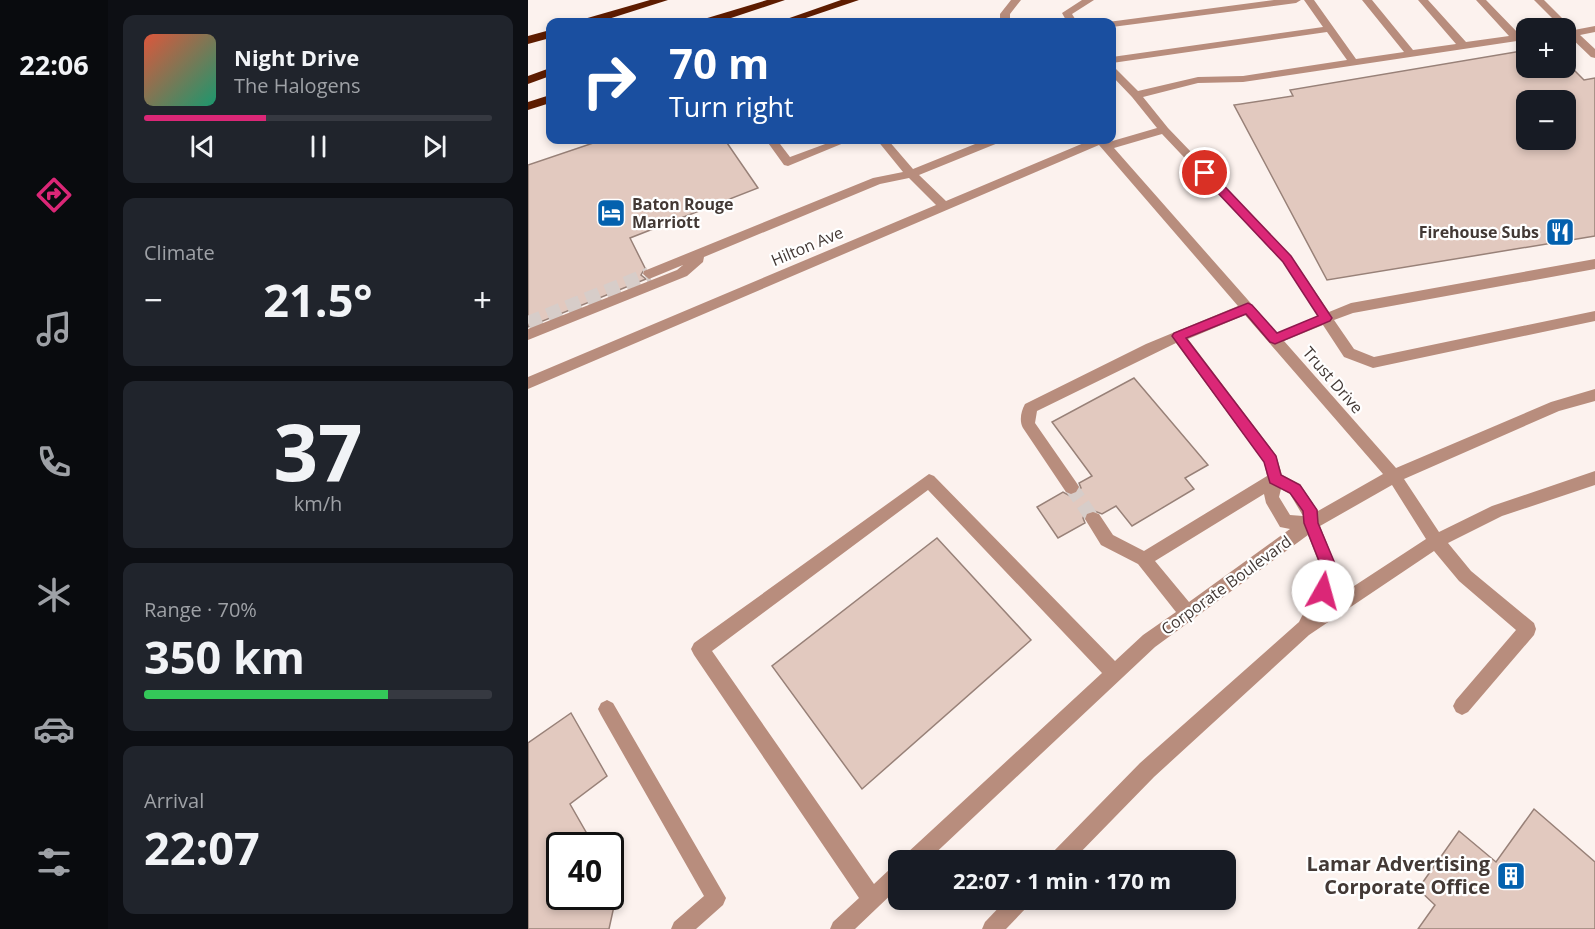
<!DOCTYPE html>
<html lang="en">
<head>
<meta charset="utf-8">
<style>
	body { margin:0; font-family:"Open Sans",sans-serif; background:#20242c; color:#f1f3f6; height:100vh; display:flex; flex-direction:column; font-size:22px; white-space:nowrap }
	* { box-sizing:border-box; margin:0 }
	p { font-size:20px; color:#9ea1a6 }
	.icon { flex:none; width:33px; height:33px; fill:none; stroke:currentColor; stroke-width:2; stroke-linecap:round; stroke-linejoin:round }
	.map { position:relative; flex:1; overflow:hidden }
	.panel { display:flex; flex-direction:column; gap:15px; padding:15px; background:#0d0f14; width:420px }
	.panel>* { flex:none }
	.hud { position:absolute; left:18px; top:18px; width:570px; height:126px; border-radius:12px; box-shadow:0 3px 9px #0003; background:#1a4fa0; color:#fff; overflow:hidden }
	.tools { position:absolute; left:988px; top:18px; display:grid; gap:12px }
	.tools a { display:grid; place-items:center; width:60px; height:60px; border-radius:12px; background:#171b24; box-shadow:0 3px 9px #0003; font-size:30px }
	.speed { position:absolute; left:18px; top:832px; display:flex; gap:12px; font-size:30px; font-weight:700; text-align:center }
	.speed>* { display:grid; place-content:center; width:78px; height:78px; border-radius:50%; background:#171b24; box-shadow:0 3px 9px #0003; line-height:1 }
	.speed .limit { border:3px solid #111; border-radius:9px; background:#fff; color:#111 }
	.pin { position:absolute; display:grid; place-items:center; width:51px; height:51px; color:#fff; margin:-26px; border:3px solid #fff; border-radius:50%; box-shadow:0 2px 6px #0007 }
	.me { position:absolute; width:66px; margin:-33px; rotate:7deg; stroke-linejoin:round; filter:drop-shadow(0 0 4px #0008) }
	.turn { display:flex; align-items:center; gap:21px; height:126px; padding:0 24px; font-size:27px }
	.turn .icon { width:78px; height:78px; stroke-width:2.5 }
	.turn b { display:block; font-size:42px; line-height:51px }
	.big { font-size:45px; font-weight:700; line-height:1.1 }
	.panel .card { flex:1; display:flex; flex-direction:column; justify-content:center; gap:9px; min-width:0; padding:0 21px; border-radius:12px; background:#20242c }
	.panel .dial { align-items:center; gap:0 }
	.dial b { font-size:78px; line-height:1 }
	.song { display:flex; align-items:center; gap:18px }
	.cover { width:72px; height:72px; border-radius:9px; background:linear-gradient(135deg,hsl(10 70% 55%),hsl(160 70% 35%)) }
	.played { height:6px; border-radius:3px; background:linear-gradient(90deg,#db2777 35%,#363941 35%) }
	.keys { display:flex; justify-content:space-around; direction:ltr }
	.heat { display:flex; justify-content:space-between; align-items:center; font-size:33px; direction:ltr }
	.charge { height:9px; border-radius:4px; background:linear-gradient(90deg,#34c759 70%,#363941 0) }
	.trip { position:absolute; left:360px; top:850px; width:348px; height:60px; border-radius:12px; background:#171b24; box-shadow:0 3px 9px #0003; font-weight:700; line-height:60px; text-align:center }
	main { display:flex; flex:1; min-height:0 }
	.tab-bar { display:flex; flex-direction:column; width:108px; justify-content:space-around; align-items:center; background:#090b0e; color:#9ea1a6 }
	.tab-bar .icon { width:42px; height:42px }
	.tab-bar .selected { color:#db2777 }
	.tab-bar b { font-size:27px; color:#f1f3f6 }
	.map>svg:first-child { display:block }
	.building { fill:#e2c9bf; stroke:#988178; stroke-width:1.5; fill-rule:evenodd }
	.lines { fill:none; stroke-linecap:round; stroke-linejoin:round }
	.minor-tunnel { stroke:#d7cdc9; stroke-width:14; stroke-dasharray:14 7; stroke-linecap:butt }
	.minor { fill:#b88d7d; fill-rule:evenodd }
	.highway { fill:#5d1c00; fill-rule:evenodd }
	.route { fill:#db2777; stroke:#8e194d; stroke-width:1.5 }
	.labels { text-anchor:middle; stroke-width:4.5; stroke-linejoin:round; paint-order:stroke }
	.poi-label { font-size:16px; font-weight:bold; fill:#433935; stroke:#fff; text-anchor:start }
	.street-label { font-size:16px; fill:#433935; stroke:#fff }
	.near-poi-label { font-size:20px; font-weight:bold; fill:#433935; stroke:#fff; text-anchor:end }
</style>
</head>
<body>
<main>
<nav class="tab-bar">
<b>22:06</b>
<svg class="icon selected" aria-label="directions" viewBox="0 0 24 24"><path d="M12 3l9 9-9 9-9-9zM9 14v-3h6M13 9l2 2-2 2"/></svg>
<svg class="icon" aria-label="music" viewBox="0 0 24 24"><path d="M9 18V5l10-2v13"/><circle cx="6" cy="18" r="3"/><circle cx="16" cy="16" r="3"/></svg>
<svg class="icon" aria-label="phone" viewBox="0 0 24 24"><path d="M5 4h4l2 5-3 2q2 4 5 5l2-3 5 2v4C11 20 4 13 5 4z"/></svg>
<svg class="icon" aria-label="climate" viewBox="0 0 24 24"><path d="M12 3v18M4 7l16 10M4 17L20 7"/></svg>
<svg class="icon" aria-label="car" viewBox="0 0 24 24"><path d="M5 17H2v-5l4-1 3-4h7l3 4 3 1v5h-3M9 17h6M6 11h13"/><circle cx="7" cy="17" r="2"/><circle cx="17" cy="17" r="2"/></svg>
<svg class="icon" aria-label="filters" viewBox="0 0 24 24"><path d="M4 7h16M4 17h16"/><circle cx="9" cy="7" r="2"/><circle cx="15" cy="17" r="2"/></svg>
</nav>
<section class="panel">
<div class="card">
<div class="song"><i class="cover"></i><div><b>Night Drive</b><p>The Halogens</p></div></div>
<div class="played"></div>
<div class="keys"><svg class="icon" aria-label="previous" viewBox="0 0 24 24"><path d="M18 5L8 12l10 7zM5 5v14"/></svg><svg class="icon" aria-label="pause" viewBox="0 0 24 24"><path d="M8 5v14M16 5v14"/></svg><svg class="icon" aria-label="next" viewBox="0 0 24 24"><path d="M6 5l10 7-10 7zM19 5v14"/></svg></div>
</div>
<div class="card"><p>Climate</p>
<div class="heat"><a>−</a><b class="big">21.5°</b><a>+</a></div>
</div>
<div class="card dial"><b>37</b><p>km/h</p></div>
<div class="card"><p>Range · 70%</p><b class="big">350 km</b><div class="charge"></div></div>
<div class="card"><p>Arrival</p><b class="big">22:07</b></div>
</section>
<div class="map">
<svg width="1067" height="929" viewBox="0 0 1067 929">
	<rect width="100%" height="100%" fill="#fcf2ee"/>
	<g class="building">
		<path d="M999,50V68H1038V62L1056,80L1067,78V236L799,280L706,105L765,96L762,90ZM999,100H1038V140H999Z"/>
		<path d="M74,140H197L230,188L102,238L117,268L113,275L118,279L0,327V165Z"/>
		<path d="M606,378L680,465L657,478L666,489L604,526L588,506L574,514L564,510L557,513L555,518L557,523L530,538L509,507L535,492L542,496L549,494L553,488L551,483L564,476L524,422Z"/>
		<path d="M409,538L503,640L334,789L244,666Z"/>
		<path d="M43,713L79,776L42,804L66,846H32V897H88L81,929H0V743Z"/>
		<path d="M1006,809L1067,862V929H890L907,905L890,889L931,831L968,862Z"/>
	</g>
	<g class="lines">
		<g class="minor-tunnel">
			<path d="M0,323L121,274"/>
			<path d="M543,487L565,519"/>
		</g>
		<g class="minor">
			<path d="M483,0H493L482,14V22H472V14Z"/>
			<path d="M554,0H566L544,14L549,22H539L534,13Z"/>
			<path d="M746,0H773L768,3L584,27V22H580Z"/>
			<path d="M776,0H786L828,59L876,52L834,0H844L885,50L928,44L890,0H900L938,42L981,36L948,0H958L991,34L999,33V39L989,41L715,82L670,83L615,97L640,128L763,256L801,312L823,303L1067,259V269L825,313L806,320L826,349L846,357L1067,311V321L845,368L816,357L795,325L756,341L868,468L1023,402L1067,389V401L1031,411L876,479L911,532L964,506L1067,471V485L974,516L920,543L943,571L1006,623L1008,629L1006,635L940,712L934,715L928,712L925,706L928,700L988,630L931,581L906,551L781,635L626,777L544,861H520L523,854L612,763L771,622L787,590L792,566L780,535L627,647L399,861H375L378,854L574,673L400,490L184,651L346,884L363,868L370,865V888L327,929H302L305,922L331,898L166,655L163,649L166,643L401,474L406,476L587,661L615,635L648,612L610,564L573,545L557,519L559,514L565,512L571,514L585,535L616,551L739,476L736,462L648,343L509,411L507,423L548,482L551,487L548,492L543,494L538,492L495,428C491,421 493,411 497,404L618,344L710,306L571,145L0,389V377L408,205L381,178L352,184L176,257L175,262L159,276L0,340V329L149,270L155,265L121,279L115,274L116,271L345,178L375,172L349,140H360L385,169L457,140H471L470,143L391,175L418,201L563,140H579L581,142L629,128L604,97L584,76V68L588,69L610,91L670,77L715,76L819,60L799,32L584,63V57L795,27ZM634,134L755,262L790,316L749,333L586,148ZM717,315L855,474L790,511L772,484L754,475L748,455L660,339ZM864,485L898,539L797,605C814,570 805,559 792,526ZM753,489L762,494L775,516L762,515L751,497ZM736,494L738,503L752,527L762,529L661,602L627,561Z"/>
			<path d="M1006,0H1016L1046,30L1067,26V32L1052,35L1067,49V58L1063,57L1038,33V28H1034Z"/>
			<path d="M238,140H249L262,157L308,140H323L260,166L256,165Z"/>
			<path d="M79,700L85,703L198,898L195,905L168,929H143L146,922L176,896L73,715L70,709L73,703Z"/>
			<path d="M478,900H502L499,907L478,929H454L457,922Z"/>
		</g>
		<g class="highway">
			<path d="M122,0H140L71,22H54L56,19Z"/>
			<path d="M239,0H257L191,22H174L176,19Z"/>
			<path d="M313,0H331L266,22H250Z"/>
			<path d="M22,30V38L0,44V36Z"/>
			<path d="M22,68V76L0,84V76Z"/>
			<path d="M22,95V103L0,110V102Z"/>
		</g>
	</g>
	<path class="route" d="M677,169L681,170L763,256L804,318L802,321L747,344L742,342L718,314L658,338L748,456L753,475L772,485L789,510L790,523L808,566L800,596L795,598L790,596L788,591L793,566L776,523L775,511L762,493L742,483L736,462L644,336L646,333L720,303L724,305L749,333L790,316L755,262L673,175L672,173Z"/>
	<defs>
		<g id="hotel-square" transform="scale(1.5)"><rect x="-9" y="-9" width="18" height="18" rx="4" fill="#0461ae" stroke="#fff"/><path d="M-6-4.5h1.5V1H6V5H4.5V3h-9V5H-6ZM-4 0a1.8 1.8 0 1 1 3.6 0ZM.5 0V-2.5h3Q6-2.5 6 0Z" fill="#fff"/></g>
		<g id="restaurant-square" transform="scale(1.5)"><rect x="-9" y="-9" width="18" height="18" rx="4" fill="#0461ae" stroke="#fff"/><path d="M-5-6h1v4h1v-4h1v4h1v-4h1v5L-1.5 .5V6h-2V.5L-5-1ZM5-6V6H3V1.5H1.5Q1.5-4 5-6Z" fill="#fff"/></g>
		<g id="building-square" transform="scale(1.5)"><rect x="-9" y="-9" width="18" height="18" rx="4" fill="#0461ae" stroke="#fff"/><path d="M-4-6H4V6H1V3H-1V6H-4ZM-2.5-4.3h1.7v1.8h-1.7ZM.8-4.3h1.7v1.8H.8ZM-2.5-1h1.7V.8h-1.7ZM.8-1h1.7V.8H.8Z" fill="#fff"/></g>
	</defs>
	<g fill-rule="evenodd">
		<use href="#hotel-square" x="83" y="213"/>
		<use href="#restaurant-square" x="1032" y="232"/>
		<use href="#building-square" x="983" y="876"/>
	</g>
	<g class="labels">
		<g class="poi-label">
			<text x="104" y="210">Baton Rouge<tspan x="104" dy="18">Marriott</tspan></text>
			<text x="1011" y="238" text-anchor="end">Firehouse Subs</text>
		</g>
		<g class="street-label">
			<text transform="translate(279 246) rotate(-23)" y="6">Hilton Ave</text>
			<text transform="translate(805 380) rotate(49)" y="6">Trust Drive</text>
			<text transform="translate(698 585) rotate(-36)" y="6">Corporate Boulevard</text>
		</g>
		<g class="near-poi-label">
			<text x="962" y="871">Lamar Advertising<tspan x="962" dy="23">Corporate Office</tspan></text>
		</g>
	</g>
</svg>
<div class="tools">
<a>+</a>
<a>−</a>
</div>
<div class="speed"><div class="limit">40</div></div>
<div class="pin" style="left:677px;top:173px;background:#d93025"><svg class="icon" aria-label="arrive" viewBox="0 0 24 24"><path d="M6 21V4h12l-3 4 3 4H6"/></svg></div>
<svg class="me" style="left:795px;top:591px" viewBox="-20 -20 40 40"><circle r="19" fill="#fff"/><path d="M0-13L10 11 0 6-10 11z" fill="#db2777"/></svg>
<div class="trip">22:07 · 1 min · 170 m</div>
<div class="hud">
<div class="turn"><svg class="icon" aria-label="right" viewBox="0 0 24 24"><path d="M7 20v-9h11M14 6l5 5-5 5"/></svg><div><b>70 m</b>Turn right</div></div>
</div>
</div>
</main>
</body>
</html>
